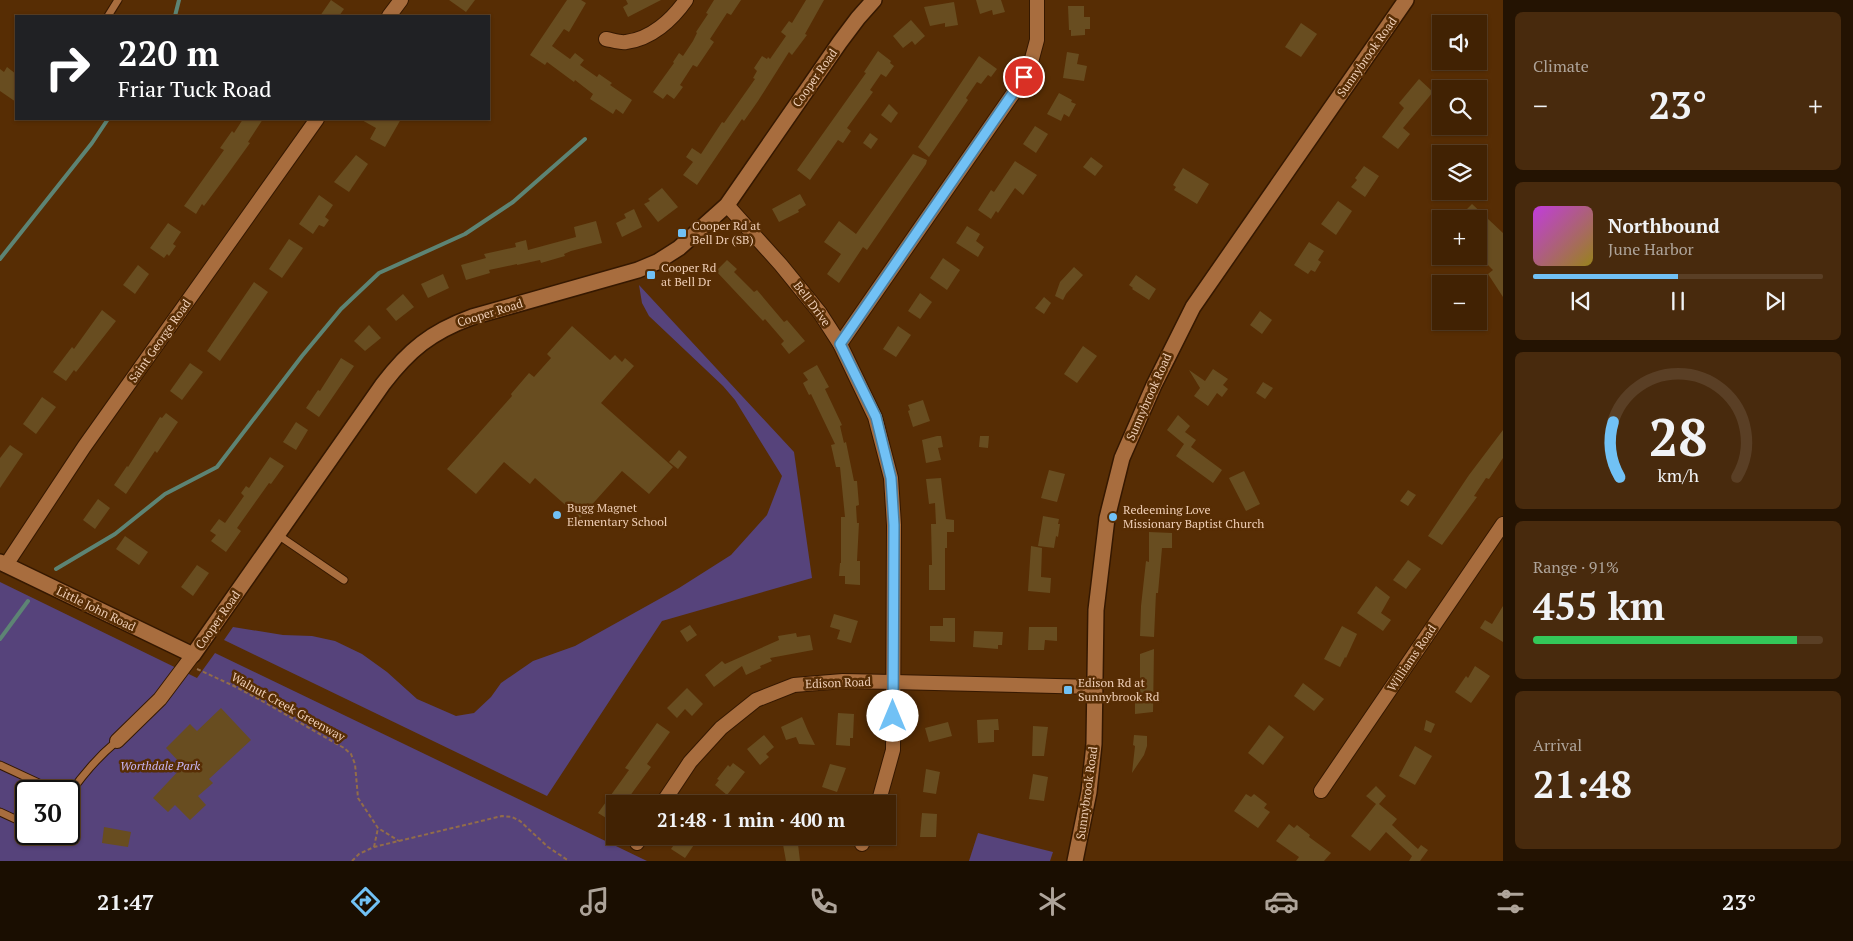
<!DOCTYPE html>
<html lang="en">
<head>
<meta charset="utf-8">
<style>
	body { margin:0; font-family:"PT Serif",serif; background:#482a0d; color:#f1f3f6; height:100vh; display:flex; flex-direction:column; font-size:19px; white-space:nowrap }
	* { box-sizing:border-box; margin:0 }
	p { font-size:16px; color:#aea49a }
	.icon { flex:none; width:28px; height:28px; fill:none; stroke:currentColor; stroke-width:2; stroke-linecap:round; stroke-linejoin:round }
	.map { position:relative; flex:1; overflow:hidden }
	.side { display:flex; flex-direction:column; gap:12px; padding:12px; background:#241302; width:350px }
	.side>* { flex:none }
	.hud { position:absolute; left:15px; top:15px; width:475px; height:105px; border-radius:0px; box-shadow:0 1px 4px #0004,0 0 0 1px #5a3f25; background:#202124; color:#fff; overflow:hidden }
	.fabs { position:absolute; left:1432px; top:15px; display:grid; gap:10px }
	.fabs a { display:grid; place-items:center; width:55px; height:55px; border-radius:0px; background:#412203; box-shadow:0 1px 4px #0004,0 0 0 1px #5a3f25; font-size:25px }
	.speed { position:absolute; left:15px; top:780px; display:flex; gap:10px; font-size:25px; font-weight:700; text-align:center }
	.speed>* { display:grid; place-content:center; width:65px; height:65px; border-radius:50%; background:#412203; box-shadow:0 1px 4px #0004,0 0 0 1px #5a3f25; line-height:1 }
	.speed .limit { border:2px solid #111; border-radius:8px; background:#fff; color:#111 }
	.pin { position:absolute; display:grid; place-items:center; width:42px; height:42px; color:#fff; margin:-21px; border:2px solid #fff; border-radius:50%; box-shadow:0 1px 5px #0007 }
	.me { position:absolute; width:55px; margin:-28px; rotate:0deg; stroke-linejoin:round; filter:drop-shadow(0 0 4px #0008) }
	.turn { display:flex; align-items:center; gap:18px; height:105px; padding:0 20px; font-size:22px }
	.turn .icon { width:65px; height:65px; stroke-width:2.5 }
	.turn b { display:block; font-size:35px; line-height:42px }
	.big { font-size:38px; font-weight:700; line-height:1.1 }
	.side .tile { flex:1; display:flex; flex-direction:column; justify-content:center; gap:8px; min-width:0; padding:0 18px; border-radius:8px; background:#482a0d }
	.side .dial { align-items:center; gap:0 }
	.dial svg { height:130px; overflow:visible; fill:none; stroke:#5a3f25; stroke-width:7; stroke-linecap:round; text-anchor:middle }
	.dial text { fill:#f1f3f6; stroke:none }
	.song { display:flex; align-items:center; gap:15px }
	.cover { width:60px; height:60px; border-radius:8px; background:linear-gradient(135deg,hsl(290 70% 55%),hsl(50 70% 35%)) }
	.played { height:5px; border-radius:2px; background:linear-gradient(90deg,#71c1f5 50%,#5a3f25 50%) }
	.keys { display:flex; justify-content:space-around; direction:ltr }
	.heat { display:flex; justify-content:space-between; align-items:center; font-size:28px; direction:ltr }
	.charge { height:8px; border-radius:4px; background:linear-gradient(90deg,#34c759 91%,#5a3f25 0) }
	.trip { position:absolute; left:606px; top:795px; width:290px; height:50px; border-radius:0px; background:#412203; box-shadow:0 1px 4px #0004,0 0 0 1px #5a3f25; font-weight:700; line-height:50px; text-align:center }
	.dock { display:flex; height:80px; justify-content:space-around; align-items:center; background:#1a0e01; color:#aea49a }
	.dock .icon { width:35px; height:35px }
	.dock .selected { color:#71c1f5 }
	.dock b { font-size:22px; color:#f1f3f6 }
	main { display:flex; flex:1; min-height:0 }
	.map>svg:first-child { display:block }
	.green { fill:#56437b; fill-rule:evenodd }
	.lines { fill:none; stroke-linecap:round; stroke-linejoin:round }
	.stream { stroke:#5d8474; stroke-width:4 }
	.building { fill:#684d20 }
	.lane-casing { stroke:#351800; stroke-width:9 }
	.street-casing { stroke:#351800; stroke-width:16 }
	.secondary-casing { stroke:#351800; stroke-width:18 }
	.path { stroke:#926c49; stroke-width:2; stroke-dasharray:4 2.5; stroke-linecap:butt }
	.lane { stroke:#a86d3e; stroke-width:7 }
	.street { stroke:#a86d3e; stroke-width:14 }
	.secondary { stroke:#a86d3e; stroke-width:15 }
	.route-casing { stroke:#497d9f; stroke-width:12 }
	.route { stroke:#71c1f5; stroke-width:9 }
	.poi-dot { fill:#71c1f5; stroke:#572d04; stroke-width:2 }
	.labels { text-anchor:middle; stroke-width:5; stroke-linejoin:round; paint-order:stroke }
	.street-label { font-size:12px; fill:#efceb6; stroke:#572d04 }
	.poi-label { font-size:12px; fill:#efceb6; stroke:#572d04; text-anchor:start }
	.park-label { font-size:12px; font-style:italic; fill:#c8b5f4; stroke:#572d04 }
</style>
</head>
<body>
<main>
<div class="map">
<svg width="1503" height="861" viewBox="0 0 1503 861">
	<rect width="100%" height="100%" fill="#572d04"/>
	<g class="green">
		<path d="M639,285L794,452L812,578L662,621L547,796L224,640L233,627L283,635L312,636L335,641L362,654L387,672L417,699L456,716L474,713L491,697L501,683L533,661L575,646L679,588L731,555L767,515L782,476L735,400L723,386L649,316L642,303Z"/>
		<path d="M0,582L197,678L215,653L647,861H0ZM26,791H69V834H26Z"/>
		<path d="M978,833L1053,852L1050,861H969Z"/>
	</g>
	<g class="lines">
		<g class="stream">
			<path d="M175,16L179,0"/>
			<path d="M0,259L92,143L108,119"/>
			<path d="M56,569L115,534L165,494L217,467L302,356L341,309L379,273L465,234L513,202L585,139"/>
			<path d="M0,639L28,601"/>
		</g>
	</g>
	<g class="building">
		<path d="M331,0L344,9L339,16H320Z"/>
		<path d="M449,0H475L466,12Z"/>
		<path d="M567,0H581L586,3L569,32L564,29L552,46L570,59L575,53L584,60L580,65L597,77L599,74L612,83L610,85L632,100L623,114L616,109L613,114L590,99L593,94L575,80L574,82L547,62L545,65L530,55Z"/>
		<path d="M626,0H661L628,17L623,7L628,4Z"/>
		<path d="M714,0H741L731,15L727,13L710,39L714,42L697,67L693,65L680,85L683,87L674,99L667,94L663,99L653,92L674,63L673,62L679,53L683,56L693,41L697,33L696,32L708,14L706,13Z"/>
		<path d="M806,0H824L805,34L807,35L792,55L789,52L758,101L744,121L742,119L697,185L683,175L693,162L686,157L692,148L701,154L722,122L724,123L755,79L753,78L757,71L754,68L762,56L767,59L768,57L770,59L786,36L781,32L789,21L792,23Z"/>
		<path d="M976,0H1001L1005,12L993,15L992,10L980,14Z"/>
		<path d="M954,2L958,25L945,27V23L930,26L924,7Z"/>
		<path d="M1068,6H1084V17H1090V29H1085V35L1071,36V30H1069Z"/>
		<path d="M911,20L925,36L915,45L912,41L903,48L893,36Z"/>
		<path d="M1301,23L1317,34L1301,57L1285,47Z"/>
		<path d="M878,51L891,61L890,63L894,66L886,77L881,74L870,90L873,92L847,128L851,131L843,143L838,140L810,180L797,170L866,73L864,72Z"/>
		<path d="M1067,52L1079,54L1077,64L1087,66L1084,81L1063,78Z"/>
		<path d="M979,56L997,69L991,77L988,75L981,84L977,82L966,98L968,100L929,157L918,147Z"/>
		<path d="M7,67L16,74V102L0,91V69L4,72Z"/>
		<path d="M1419,79L1433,92L1403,128L1410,134L1398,149L1382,137L1404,108L1399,103Z"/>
		<path d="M1059,93L1072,100L1071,102L1076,104L1069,117L1064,114L1061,121L1047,114Z"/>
		<path d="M889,104L898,113L891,123L881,115Z"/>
		<path d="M243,119H263L248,142L250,143L227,175L204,206L202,204L196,214L184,206L224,150L220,148L232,131L234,133Z"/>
		<path d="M360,119H401L385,147L370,139L376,128Z"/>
		<path d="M1035,126L1048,134L1036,153L1023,144Z"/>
		<path d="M870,133L878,139L871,149L863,143Z"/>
		<path d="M913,154L927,160L926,164L867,250L863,247L839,283L827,274L841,254L824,242L839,221L856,234Z"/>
		<path d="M356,155L368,164L349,192L334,182Z"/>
		<path d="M1091,157L1103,166L1095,176L1083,167Z"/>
		<path d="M1015,161L1037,175L1023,195L1015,188L998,213L996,211L991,219L978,210L991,190L994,192Z"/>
		<path d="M1364,166L1379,176L1365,197L1351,187L1357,180L1355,178Z"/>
		<path d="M1183,168L1209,184L1197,204L1174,190L1176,187L1173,185Z"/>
		<path d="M662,188L678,207L658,222L644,204L650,201L648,199Z"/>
		<path d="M800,194L806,205L798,210L799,212L779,222L772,209Z"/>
		<path d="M319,195L333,205L325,217L329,220L324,227L319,225L313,234L299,224Z"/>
		<path d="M1338,201L1352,211L1336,235L1321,224Z"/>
		<path d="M1472,204L1503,233V297L1488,274L1493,270L1479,256V219H1457Z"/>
		<path d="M634,209L642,227L622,237L616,223L626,218L624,214Z"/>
		<path d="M596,221L602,243L571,251L564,254L565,256L541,263L540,260L517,265V264L489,270L490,273L466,280L461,265L486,258L484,254L516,247L515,243L526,240L528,250L576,237L574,227Z"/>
		<path d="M168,223L181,232L173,244L176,246L169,256L167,254L164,258L150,248Z"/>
		<path d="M967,226L980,234L976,241L984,247L978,257L956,243Z"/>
		<path d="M289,239L303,248L282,278L269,269Z"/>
		<path d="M1309,242L1324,251L1318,260L1321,262L1315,272L1311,270L1308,274L1294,265Z"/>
		<path d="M943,258L960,270L947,290L930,278Z"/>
		<path d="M727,260L737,269L734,272L754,292L757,290L784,322L787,320L805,341L789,354L781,344L784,341L765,319L763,321L716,271Z"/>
		<path d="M138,265L149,274L135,294L123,285Z"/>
		<path d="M1074,267L1083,275L1066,294L1063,300L1055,296L1060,282Z"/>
		<path d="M443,274L449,288L428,298L421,284Z"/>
		<path d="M1136,275L1156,289L1149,300L1132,289L1133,288L1129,285Z"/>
		<path d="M254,282L268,292L220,361L207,351Z"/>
		<path d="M920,293L932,302L920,319L908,311Z"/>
		<path d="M403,294L414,307L396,321L386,309Z"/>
		<path d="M1044,297L1051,303L1044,314L1035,308Z"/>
		<path d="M102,310L116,321L76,372L74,370L66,381L53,372L72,347L74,349Z"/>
		<path d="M1260,311L1272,320L1262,334L1250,325Z"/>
		<path d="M369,325L381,338L365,351L354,341Z"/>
		<path d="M572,326L610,360L615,355L622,362L625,358L634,366L601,403L673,467L649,494L622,471L580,518L535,478L530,484L504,462L476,494L447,469L512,396L511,394L529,373L534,377L551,358L547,354Z"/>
		<path d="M898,326L911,335L896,357L883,349Z"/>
		<path d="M1083,346L1097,356L1077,383L1064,374Z"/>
		<path d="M341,358L354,366L319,417L306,408L318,390L320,391Z"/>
		<path d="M190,363L203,372L182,400L170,391Z"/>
		<path d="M817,365L829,387L825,389L842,425L840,426L844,443L846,442L854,481H857L859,505L856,506L857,523H859L857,561H860V585L845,584V576H839L840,563H841V517H845L840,467H836L831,445L835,444L811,394L809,395L803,383L808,380L803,373Z"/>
		<path d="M1213,369L1228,379L1223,385L1228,389L1222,397L1217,393L1208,406L1194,396L1200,388L1189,370L1205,381Z"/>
		<path d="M1263,382L1273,388L1265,399L1256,393Z"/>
		<path d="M42,397L56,407L36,434L23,424Z"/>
		<path d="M923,400L930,421L913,427L908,411L910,410L908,405Z"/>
		<path d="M166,413L178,422L157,453L155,451L126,494L114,485L127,466L128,467L160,417L162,418Z"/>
		<path d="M1178,415L1190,426L1185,432L1196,440L1191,447L1222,470L1213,483L1176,456L1184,444L1167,430Z"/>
		<path d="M296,422L308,430L296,450L283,442Z"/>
		<path d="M1503,430V458L1489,479L1486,478L1474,496L1477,497L1442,545L1428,536L1469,475Z"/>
		<path d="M937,436H941L943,447L938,448L941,460L926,463L922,440Z"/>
		<path d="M980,436H989L988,448L979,447Z"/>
		<path d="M10,445L23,454L0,488V458Z"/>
		<path d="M679,450L687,457L678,469L669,462Z"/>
		<path d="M270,457L284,466L271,484L269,483L237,528L241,531L226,552L211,541L216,535L210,531L219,519L225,523L244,496L241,493L246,486L249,488Z"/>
		<path d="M1049,470L1065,474L1057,502L1041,498Z"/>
		<path d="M1244,471L1260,504L1246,511L1229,478Z"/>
		<path d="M941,478L946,519L954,520V532H947V548H945V590H929V565H932L931,524H936L935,503L929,504L926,479Z"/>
		<path d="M1408,490L1416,495L1408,506L1400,501Z"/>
		<path d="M98,499L110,508L95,529L83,520Z"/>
		<path d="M1043,516L1059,519L1058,524H1060L1058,537L1056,536L1054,548L1038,546Z"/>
		<path d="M1149,532L1172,533V548H1162L1158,593H1156L1154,637L1140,636L1141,606L1146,561L1149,562Z"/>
		<path d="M125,536L148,552L139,565L116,549Z"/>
		<path d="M1031,546L1042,548L1041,577L1051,578L1050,593L1028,591Z"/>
		<path d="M1408,560L1421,569L1406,589L1393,580Z"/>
		<path d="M197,565L209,573L193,596L181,587Z"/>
		<path d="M1376,586L1390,597L1381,613L1391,620L1383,631L1357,613Z"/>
		<path d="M1503,606V642L1480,628L1485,620L1492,624Z"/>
		<path d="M834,614L858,621L851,643L837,639L840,630L830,627Z"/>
		<path d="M943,618H955V642L930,641V626H943Z"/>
		<path d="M690,625L697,635L687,642L680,631Z"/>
		<path d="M1342,626L1357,634L1346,658L1345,657L1340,667L1324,659Z"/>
		<path d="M1029,627H1057V641L1045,640L1044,650H1028Z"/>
		<path d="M974,631L1003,632L1002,645H998V649L973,647Z"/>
		<path d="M796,633L797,637L810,635L813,650L770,658L772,661L760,666L761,668L746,675L742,666L714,687L705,675L722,661L725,664L779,640L778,636Z"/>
		<path d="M1154,649L1153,712L1135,714V691H1140V654Z"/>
		<path d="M1475,666L1490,676L1471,703L1455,692L1466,676L1468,678Z"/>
		<path d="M1303,683L1324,699L1314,711L1294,696Z"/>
		<path d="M687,688L703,704L692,716L685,709L677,718L667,708Z"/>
		<path d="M221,708L251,740L209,779L213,783L198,796L206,805L190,820L175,805L168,812L153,798L183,766L166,748L190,724L197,731Z"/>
		<path d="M838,713L854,714L853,738H850V746L836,745Z"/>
		<path d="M802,717L808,731L815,745L799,744L796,737L786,740L781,727Z"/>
		<path d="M998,719L999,730H994V742L978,743L977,720Z"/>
		<path d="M1426,720L1435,724L1431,733L1424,730Z"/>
		<path d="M948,722L952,736L929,742L925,728Z"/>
		<path d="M657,723L670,732L647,764L651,767L624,804H615V815L611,821L598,813L629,770L625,768Z"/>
		<path d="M1269,725L1284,737L1263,765L1248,753Z"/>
		<path d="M1033,726L1048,727L1044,756H1032Z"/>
		<path d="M764,735L774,747L766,754L769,757L760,765L747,749Z"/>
		<path d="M1134,735L1147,736V746L1144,755L1132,773L1135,746L1133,745Z"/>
		<path d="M1415,746L1432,756L1415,785L1399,776Z"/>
		<path d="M733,763L745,772L727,795L715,785L719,780L717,779L728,765L730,767Z"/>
		<path d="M830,764L846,768L837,792L822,787Z"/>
		<path d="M926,769L940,772L936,794L923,792Z"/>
		<path d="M1033,774L1048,777L1044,801L1029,799Z"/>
		<path d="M1376,786L1386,796L1379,804L1397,819L1392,825L1418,849L1421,845L1428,850L1420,861H1409L1412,856L1386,832L1370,851L1351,836L1376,804L1366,796Z"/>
		<path d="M1246,794L1251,797L1254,794L1267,804L1264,808L1270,812L1258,828L1234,811Z"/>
		<path d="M922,813L937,814L936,837H920Z"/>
		<path d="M1289,824L1294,828L1297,825L1310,835L1309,837L1331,853L1324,861H1296L1299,857L1276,841Z"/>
		<path d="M104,827L131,832L128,847L102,843Z"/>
		<path d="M680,836H700L685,858L671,849Z"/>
		<path d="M795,837L796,844H798L800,861H786L782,839Z"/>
	</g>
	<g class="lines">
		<g class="lane-casing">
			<g id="lane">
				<path d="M108,16L118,0"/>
				<path d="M278,535L344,580"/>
				<path d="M0,765L56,791"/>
				<path d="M69,795C83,774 98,757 117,741"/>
				<path d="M0,812L26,824"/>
			</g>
		</g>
		<g class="street-casing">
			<g id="street">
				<path d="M389,16L401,0"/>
				<path d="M606,39C612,40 620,43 626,42C651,39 672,20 686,0"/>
				<path d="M727,205L781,265L820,313L840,344L875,417L891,478L894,525L893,750L878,804"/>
				<path d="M840,344L1017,88L1030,66L1037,40V0"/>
				<path d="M6,565L84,447L317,119"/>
				<path d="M117,741L160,699L193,655"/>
				<path d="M1321,791L1503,524"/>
				<path d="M662,804L690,762L721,728L756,700L794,685L843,681L893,682L1095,687"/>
				<path d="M637,843L641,836"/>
				<path d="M862,844L865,836"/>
			</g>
		</g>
		<g class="secondary-casing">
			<g id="secondary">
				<path d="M0,562L193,655L383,384C409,350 431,332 472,317L638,270L657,262L679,248L727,205L840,42L858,18L874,0"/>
				<path d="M1075,861L1089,792L1094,744L1096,610L1107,518L1122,458L1154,385L1193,307L1406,0"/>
			</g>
		</g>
		<g class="path">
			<path d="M197,669L234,686L264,702L344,748L351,754L355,764L358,798L378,828L399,841"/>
			<path d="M374,847L378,828"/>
			<path d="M352,861L359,854L374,847L502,816L512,817L520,821L548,847L569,861"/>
		</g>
		<use href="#lane" class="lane"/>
		<use href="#street" class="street"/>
		<use href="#secondary" class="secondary"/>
	</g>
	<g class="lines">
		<g class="route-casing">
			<path id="route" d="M893,716L894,525L891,478L876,417L840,344L1024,77"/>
		</g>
		<use href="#route" class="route"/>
	</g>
	<g class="poi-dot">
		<rect x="677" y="228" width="10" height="10" rx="2.5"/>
		<rect x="646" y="270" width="10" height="10" rx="2.5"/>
		<circle cx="557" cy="515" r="5"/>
		<circle cx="1113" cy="517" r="5"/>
		<rect x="1063" y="685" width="10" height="10" rx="2.5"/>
	</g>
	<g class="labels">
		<g class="street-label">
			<text transform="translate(1367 57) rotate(-55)" y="4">Sunnybrook Road</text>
			<text transform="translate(815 78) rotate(-55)" y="4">Cooper Road</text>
			<text transform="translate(812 304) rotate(53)" y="4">Bell Drive</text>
			<text transform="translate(490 313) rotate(-17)" y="4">Cooper Road</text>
			<text transform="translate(160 341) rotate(-55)" y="4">Saint George Road</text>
			<text transform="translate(1149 397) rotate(-66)" y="4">Sunnybrook Road</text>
			<text transform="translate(96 609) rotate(26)" y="4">Little John Road</text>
			<text transform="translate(218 620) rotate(-55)" y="4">Cooper Road</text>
			<text transform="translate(1412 658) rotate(-56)" y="4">Williams Road</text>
			<text transform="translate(838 683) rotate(-2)" y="4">Edison Road</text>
			<text transform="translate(288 707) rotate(29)" y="4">Walnut Creek Greenway</text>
			<text transform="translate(1087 793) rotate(-82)" y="4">Sunnybrook Road</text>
		</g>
		<g class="poi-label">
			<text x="692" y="230">Cooper Rd at<tspan x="692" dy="14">Bell Dr (SB)</tspan></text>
			<text x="661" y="272">Cooper Rd<tspan x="661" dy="14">at Bell Dr</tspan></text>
			<text x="567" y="512">Bugg Magnet<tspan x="567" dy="14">Elementary School</tspan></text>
			<text x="1123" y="514">Redeeming Love<tspan x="1123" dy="14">Missionary Baptist Church</tspan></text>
			<text x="1078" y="687">Edison Rd at<tspan x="1078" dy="14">Sunnybrook Rd</tspan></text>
		</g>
		<g class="park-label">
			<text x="160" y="770">Worthdale Park</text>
		</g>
	</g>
</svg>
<div class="fabs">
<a><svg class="icon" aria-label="sound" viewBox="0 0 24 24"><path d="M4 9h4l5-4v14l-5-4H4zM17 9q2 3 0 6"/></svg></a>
<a><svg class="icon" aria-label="search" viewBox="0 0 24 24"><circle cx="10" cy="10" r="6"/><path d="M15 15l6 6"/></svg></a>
<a><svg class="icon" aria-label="layers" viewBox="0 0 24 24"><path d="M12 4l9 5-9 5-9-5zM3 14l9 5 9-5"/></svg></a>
<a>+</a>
<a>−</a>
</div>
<div class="speed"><div class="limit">30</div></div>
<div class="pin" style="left:1024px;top:77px;background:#d93025"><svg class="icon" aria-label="arrive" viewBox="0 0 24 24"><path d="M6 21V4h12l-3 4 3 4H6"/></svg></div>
<svg class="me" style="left:893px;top:716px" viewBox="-20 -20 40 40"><circle r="19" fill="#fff"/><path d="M0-13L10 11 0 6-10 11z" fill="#71c1f5"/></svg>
<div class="trip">21:48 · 1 min · 400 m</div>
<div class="hud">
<div class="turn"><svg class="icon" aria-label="right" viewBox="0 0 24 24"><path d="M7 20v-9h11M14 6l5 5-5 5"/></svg><div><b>220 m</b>Friar Tuck Road</div></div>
</div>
</div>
<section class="side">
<div class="tile"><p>Climate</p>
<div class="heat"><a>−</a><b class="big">23°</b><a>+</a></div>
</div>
<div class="tile">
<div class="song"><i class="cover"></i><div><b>Northbound</b><p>June Harbor</p></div></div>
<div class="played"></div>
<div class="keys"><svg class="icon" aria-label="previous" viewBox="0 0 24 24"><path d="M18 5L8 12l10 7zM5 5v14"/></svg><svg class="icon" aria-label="pause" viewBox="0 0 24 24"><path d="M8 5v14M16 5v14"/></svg><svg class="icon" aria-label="next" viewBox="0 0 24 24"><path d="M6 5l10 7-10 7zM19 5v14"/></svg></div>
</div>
<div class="tile dial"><svg viewBox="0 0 100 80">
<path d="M14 69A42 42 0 1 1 86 69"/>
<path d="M14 69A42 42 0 0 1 10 35" stroke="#71c1f5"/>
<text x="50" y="56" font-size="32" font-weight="700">28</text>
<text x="50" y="72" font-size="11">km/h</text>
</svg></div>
<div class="tile"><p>Range · 91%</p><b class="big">455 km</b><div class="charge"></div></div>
<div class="tile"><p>Arrival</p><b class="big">21:48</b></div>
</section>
</main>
<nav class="dock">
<b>21:47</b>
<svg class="icon selected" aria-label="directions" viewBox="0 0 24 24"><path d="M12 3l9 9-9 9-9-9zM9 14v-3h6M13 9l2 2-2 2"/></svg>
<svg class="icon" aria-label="music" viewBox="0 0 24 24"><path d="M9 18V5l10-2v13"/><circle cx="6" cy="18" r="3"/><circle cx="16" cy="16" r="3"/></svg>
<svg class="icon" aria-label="phone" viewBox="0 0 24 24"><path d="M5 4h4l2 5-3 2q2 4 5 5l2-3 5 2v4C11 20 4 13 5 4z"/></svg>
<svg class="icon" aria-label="climate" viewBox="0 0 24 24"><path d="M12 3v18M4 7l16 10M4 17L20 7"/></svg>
<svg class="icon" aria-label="car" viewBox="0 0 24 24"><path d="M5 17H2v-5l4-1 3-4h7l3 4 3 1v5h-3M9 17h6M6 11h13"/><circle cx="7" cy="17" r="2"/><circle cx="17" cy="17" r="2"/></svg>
<svg class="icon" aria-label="filters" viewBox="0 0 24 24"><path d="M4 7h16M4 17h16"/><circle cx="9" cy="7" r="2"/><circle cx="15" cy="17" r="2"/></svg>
<b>23°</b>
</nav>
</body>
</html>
